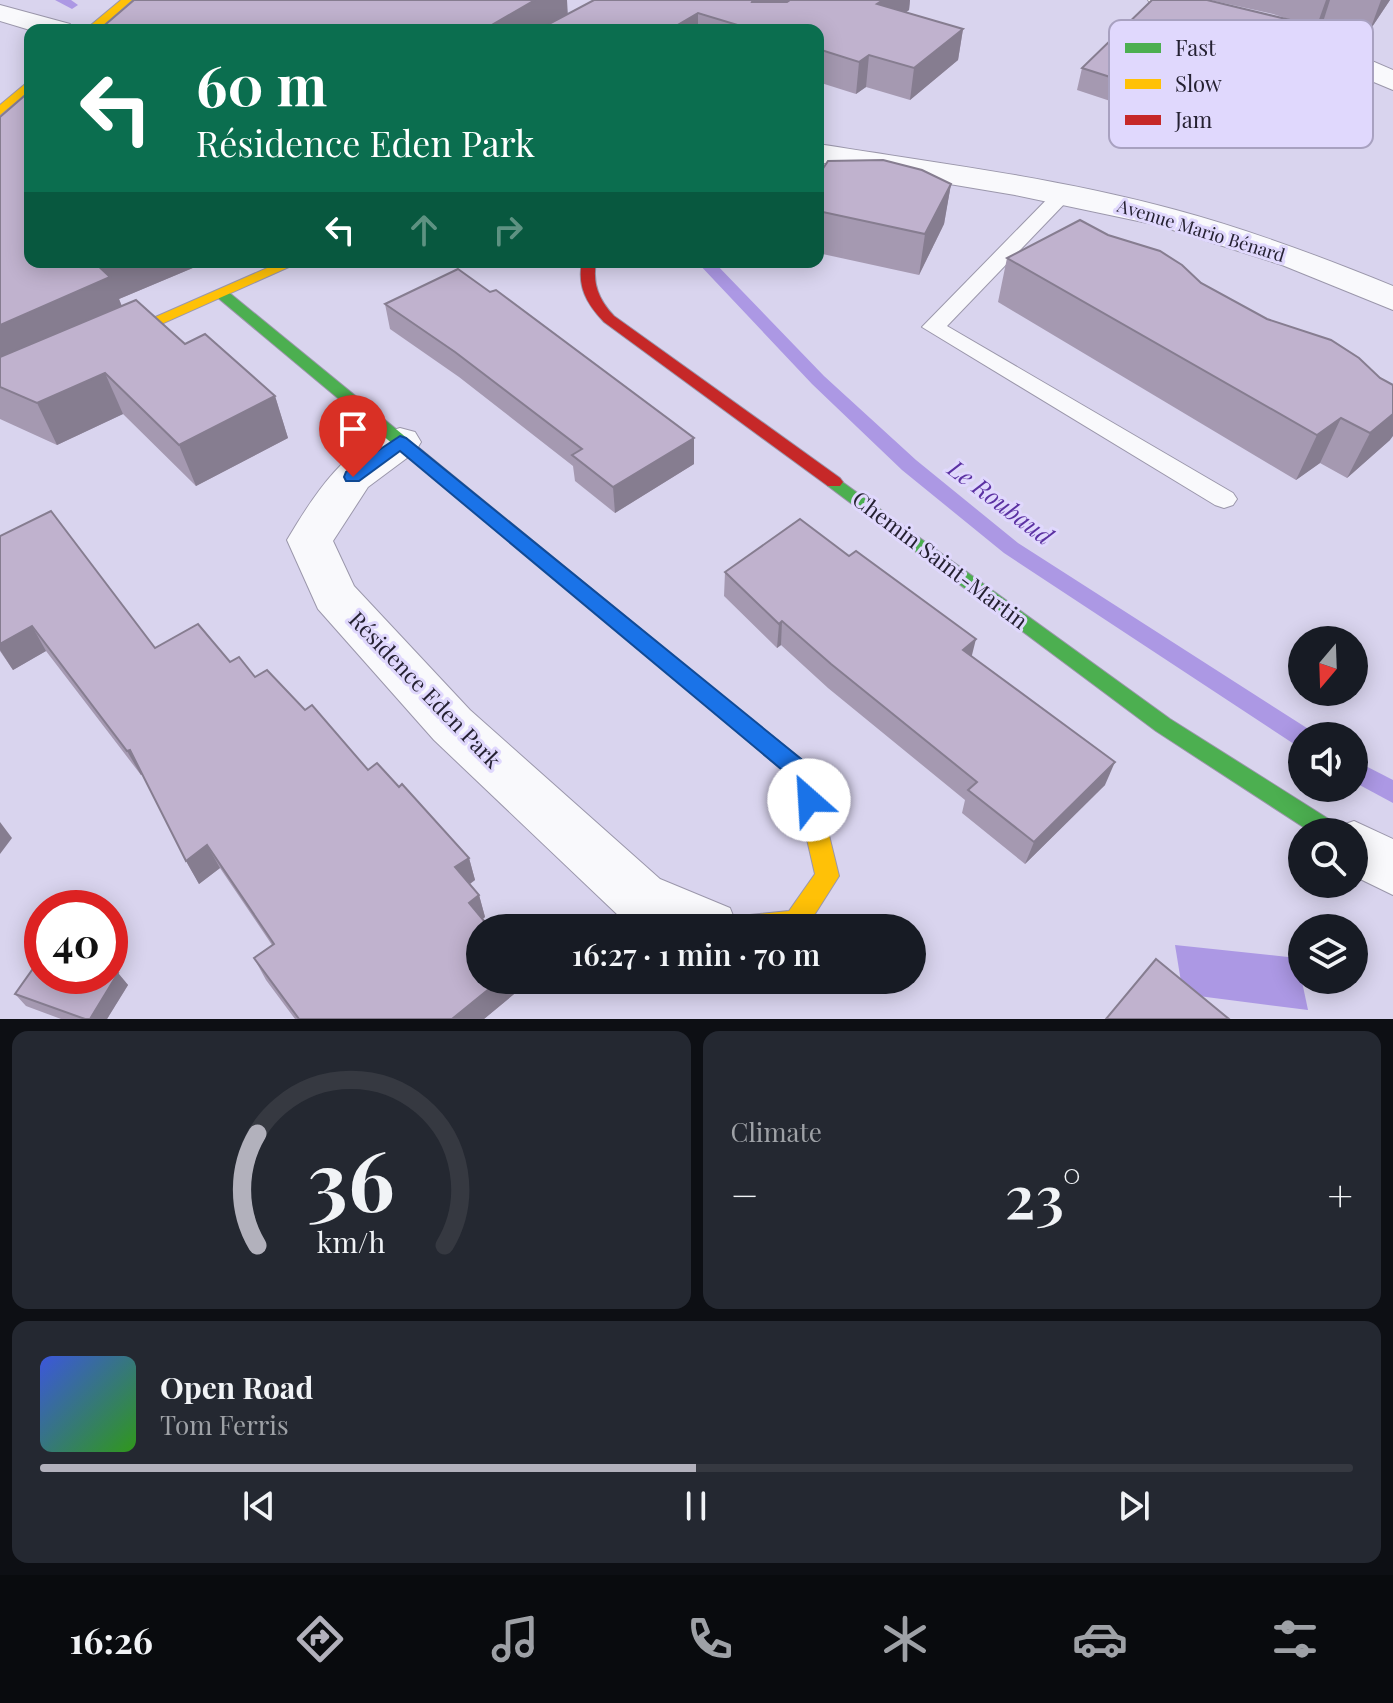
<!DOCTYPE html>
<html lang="en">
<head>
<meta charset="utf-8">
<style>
	body { margin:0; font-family:"Playfair Display",serif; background:#242831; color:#f1f3f6; height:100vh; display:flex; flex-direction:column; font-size:30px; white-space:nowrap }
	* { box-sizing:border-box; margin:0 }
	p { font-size:26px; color:#9ea1a6 }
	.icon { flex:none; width:44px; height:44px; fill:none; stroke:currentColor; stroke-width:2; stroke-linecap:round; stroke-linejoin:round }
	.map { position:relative; height:1019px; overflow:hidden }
	.sheet { display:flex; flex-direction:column; gap:12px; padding:12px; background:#0d0f14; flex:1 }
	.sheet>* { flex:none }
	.hud { position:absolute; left:24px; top:24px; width:800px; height:244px; border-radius:16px; box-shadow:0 4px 20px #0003; background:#0b6e4f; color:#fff; overflow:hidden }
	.needle { width:52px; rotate:199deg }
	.buttons { position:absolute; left:1288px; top:626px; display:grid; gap:16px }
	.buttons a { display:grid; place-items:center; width:80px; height:80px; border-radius:50%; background:#171b24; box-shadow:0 4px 20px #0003; font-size:40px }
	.speed { position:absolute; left:24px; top:890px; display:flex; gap:16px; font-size:40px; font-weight:700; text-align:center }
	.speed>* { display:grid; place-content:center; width:104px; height:104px; border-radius:50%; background:#171b24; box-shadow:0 4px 20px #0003; line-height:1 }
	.speed .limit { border:12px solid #d22; background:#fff; color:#111 }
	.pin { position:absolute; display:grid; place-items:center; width:68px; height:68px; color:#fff; margin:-82px -34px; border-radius:50% 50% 50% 0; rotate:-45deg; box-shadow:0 0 8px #0007 }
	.pin .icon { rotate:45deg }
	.me { position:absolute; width:88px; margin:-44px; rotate:334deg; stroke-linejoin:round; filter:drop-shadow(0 0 6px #0008) }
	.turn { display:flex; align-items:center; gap:28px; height:168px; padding:0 40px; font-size:36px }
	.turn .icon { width:104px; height:104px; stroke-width:2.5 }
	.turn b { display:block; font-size:56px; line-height:68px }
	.lanes { display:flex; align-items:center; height:76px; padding:0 40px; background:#0003; justify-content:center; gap:40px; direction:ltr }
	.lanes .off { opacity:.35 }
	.big { font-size:60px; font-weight:600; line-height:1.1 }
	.sheet .widget { flex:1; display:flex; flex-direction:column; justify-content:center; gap:12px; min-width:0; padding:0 28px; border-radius:16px; background:#242831 }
	.sheet .dial { align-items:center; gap:0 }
	.dial svg { height:208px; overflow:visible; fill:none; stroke:#363941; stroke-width:7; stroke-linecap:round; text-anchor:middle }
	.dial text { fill:#f1f3f6; stroke:none }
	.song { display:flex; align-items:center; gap:24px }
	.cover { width:96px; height:96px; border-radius:12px; background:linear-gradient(135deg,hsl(230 70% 55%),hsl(110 70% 35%)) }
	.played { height:8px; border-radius:4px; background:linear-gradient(90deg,#b2b1bc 50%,#363941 50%) }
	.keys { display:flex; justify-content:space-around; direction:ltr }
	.heat { display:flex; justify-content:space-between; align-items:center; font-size:44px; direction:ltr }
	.sheet .tiles { flex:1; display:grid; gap:12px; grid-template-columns:1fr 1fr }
	.widget:last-child { grid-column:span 2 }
	.trip { position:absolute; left:466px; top:914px; width:460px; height:80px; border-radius:40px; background:#171b24; box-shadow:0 4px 20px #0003; font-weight:600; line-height:80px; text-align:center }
	.dock { display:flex; height:128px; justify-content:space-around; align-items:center; background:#090b0e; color:#9ea1a6 }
	.dock .icon { width:56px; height:56px }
	.dock .selected { color:#b2b1bc }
	.dock b { font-size:36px; color:#f1f3f6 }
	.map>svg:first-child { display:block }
	.water { fill:#ac98e4 }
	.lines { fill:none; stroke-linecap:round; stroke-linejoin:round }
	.stream { fill:#ac98e4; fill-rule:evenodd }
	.lane-casing { stroke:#9b97ab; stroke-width:2 }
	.street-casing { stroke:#9b97ab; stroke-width:2 }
	.fast-casing { stroke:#9b97ab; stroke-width:2 }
	.slow-casing { stroke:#9b97ab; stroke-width:2 }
	.jam-casing { stroke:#9b97ab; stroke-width:2 }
	.lane { fill:#f9f9fc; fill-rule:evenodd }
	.street { fill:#f9f9fc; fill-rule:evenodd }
	.fast { fill:#4caf50; fill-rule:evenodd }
	.slow { fill:#ffc107; fill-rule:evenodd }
	.jam { fill:#c62828; fill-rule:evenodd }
	.wall { fill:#a599b1 }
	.shaded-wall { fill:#867d90 }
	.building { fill:#c0b2ce; stroke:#867d90; stroke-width:2 }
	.route { fill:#1a73e8; stroke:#114b97; stroke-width:2 }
	.labels { text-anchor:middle; stroke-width:6; stroke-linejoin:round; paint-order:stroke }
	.far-street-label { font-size:18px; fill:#252132; stroke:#e0d8fd }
	.street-label { font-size:22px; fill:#252132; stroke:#e0d8fd }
	.water-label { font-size:24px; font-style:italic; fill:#5b31a2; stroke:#e0d8fd }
	.key { fill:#e0d8fd; stroke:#a8a1c0; stroke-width:2 }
	.key-label { font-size:22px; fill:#252132 }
</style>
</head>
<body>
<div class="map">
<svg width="1393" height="1019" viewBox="0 0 1393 1019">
	<rect width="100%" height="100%" fill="#d9d4ee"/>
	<path class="water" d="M1175,945L1297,958L1308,1010L1183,994Z"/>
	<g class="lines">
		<g class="stream">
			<path d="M55,0H71L78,5L72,9Z"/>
			<path d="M697,262H714L824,376L916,460L1018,543L1310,730L1313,736H1302V747L1294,744L1004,553L902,470L812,384Z"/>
			<path d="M1354,760L1393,780V803L1354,782Z"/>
		</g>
		<g class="lane-casing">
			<path id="lane" d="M1063,188L1070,190L1073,194L1070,198L947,326L1233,493L1237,499L1233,505L1224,508L1215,505L922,327L1056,190Z"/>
		</g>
		<g class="street-casing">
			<g id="street">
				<path d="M1148,0H1196L1272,17L1351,42L1365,58L1393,70V90L1345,70L1331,54L1308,45L1152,6Z"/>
				<path d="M0,5L70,24L74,30H30L0,21Z"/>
				<path d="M818,144C937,163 1059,178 1176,210C1250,230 1322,257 1393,286V310L1282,265L1157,225L1015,195L818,162Z"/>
				<path d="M400,428L415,432L421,442L415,452L368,487L333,541L354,586L470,710L660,879L730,908L738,928H644L620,917L434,740L318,609L287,540C313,496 348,442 400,428Z"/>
				<path d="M1354,821L1393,839V895L1354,876V832H1333L1334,828Z"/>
			</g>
		</g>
		<g class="fast-casing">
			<g id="fast">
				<path d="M222,290L227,291L736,707L739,713L736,719L729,722L722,719L217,297V291Z"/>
				<path d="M834,476L1170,719L1338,825L1341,832H1311L1156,731L828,486L825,482Z"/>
			</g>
		</g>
		<g class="slow-casing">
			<g id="slow">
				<path d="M121,0H132L98,30H85Z"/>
				<path d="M30,80V90L0,115V105Z"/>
				<path d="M281,262H300L0,396V385Z"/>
				<path d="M729,704L736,707L811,767L814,774L839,876L806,928H719L723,920L731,917L789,911L815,874L793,779L722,719L719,713L722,707Z"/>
			</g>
		</g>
		<g class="jam-casing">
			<path id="jam" d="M582,262H596C592,284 599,300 614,316L840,478L843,482L840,486H828L604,322C587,304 577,287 582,262Z"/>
		</g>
		<use href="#lane" class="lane"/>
		<use href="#street" class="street"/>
		<use href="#fast" class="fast"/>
		<use href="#slow" class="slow"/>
		<use href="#jam" class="jam"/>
	</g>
	<g class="wall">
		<path d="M594,0H910L909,10L906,12L963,29L958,60L910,100L866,87L856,94L818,82V30H99L568,14Z"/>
		<path d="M1210,0H1390L1370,30L1324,19L1316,28L1307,25L1299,46L1219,137L1077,90L1082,68L1297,22L1273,14Z"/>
		<path d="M0,117L30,262H207L119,299L122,306L275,396L288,438L196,486L123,414L57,445L0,419Z"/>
		<path d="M818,176L951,184L944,224L919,275L818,253Z"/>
		<path d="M1108,235L1201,283L1390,440L1347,478L1320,463L1296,480L998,302L1007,258Z"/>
		<path d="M490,292L694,464L615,513L575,481L573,466L459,377L390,329L385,304Z"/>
		<path d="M0,536L155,648L230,662L255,677L305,710L368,770L399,787L469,858L475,880L470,884L479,895L485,917L482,919L525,985L484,1019H295L266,980L254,958L272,945L220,868L199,884L186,861L142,774L141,775L46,651L13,670L0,651Z"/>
		<path d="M725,572L972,656L1105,785L1025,864L962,813L965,800L828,688L781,645L777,648L724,596Z"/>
		<path d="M118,973L128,985L107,1019H61L26,1006L15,994Z"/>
	</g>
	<g class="shaded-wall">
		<path d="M535,0H567L568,17L545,26L546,30H483Z"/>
		<path d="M753,0H790L755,21Z"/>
		<path d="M883,0H910L909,10L874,35L877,4Z"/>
		<path d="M1326,0H1330L1324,19L1316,28Z"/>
		<path d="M1381,0H1390L1370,30Z"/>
		<path d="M698,13V30H669Z"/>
		<path d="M1307,24L1299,46L1219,137L1226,114Z"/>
		<path d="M963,29L958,60L910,100L914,68Z"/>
		<path d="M869,55L866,87L856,94L859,62Z"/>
		<path d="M951,184L944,224L919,275L925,234Z"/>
		<path d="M93,262H207L119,299L126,318L0,375V325Z"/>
		<path d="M105,373L123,414L57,445L37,403Z"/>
		<path d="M275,396L288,438L196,486L179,445Z"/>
		<path d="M1393,414V436L1390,440L1347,478L1370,433Z"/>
		<path d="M1341,418L1320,463L1296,480L1317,435Z"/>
		<path d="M694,438V464L615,513L613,487Z"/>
		<path d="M782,621L781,645L777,648L779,624Z"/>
		<path d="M32,626L46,651L13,670L0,650V644Z"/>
		<path d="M976,639L970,663L963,650Z"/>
		<path d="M130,750L143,774L141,775L127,751Z"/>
		<path d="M1115,762L1105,785L1025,864L1034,842Z"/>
		<path d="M0,822L12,838L0,854Z"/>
		<path d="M207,845L220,868L199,884L186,861Z"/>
		<path d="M469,858L475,880L461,890L455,867Z"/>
		<path d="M479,895L485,917L475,926L469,903Z"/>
		<path d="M118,973L128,985L107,1019H90Z"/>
		<path d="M500,980H524L525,985L484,1019H452Z"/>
	</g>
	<g class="building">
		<path d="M134,0H535L483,30H99Z"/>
		<path d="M594,0H753L752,2H787L790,0H883L877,4L963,29L914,68L869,55L859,62L818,49V30H754L698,13L669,30H565L545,26Z"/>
		<path d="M1152,0H1207L1307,24L1226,114L1082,68Z"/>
		<path d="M30,91V262H94L110,277L0,325V117Z"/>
		<path d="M883,160L922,170L951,184L925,234L818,211V176L828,161Z"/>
		<path d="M1080,220L1108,235L1160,251L1182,265L1201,283L1267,319L1331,340L1359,358L1380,378L1393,385V414L1370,433L1341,418L1317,435L1007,258Z"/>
		<path d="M458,269L490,292L496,290L694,438L613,487L572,455L582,449L455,352L385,304Z"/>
		<path d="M136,300L185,344L205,334L275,396L179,445L105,373L37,403L0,387V357Z"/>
		<path d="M51,511L155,648L198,624L230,662L239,657L255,677L267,670L305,710L312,705L368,770L377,763L399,787L402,784L469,858L455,867L479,895L469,903L490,928H480V980H500L452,1019H299L254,958L274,944L207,845L186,861L130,750L127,751L32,626L0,644V536Z"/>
		<path d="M800,519L849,556L856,551L976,639L963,650L1115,762L1034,842L968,790L977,782L831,664L782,621L779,624L725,572Z"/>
		<path d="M42,956V976H110V970L118,973L90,1019H85L15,994Z"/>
		<path d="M1156,959L1229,1019H1106Z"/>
	</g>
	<path class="route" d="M400,436L406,438L811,767L820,800L817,807L809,809L801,807L793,779L400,451L359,481H346L344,477L346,472Z"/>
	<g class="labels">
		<g class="far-street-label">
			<text transform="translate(1201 231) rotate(17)" y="6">Avenue Mario Bénard</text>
		</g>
		<g class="street-label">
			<text transform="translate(940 560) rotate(37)" y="8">Chemin Saint-Martin</text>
			<text transform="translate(425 690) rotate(46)" y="8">Résidence Eden Park</text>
		</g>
		<g class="water-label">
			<text transform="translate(1000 503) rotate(37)" y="8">Le Roubaud</text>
		</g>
	</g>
	<rect x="1109" y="20" width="264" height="128" rx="12" class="key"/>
	<rect x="1125" y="43" width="36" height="10" fill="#4caf50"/>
	<rect x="1125" y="79" width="36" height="10" fill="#ffc107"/>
	<rect x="1125" y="115" width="36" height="10" fill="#c62828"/>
	<g class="key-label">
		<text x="1175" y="56">Fast</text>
		<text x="1175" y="92">Slow</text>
		<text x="1175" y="128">Jam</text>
	</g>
</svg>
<div class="buttons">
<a><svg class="needle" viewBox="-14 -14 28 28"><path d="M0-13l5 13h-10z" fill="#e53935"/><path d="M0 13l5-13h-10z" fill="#9ea1a6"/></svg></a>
<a><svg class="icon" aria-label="sound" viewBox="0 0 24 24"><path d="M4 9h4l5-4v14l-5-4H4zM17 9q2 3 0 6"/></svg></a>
<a><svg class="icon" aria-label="search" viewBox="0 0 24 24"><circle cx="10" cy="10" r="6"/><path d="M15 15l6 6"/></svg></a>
<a><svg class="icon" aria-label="layers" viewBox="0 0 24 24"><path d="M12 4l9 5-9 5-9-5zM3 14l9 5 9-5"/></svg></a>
</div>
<div class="speed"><div class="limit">40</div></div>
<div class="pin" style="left:353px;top:477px;background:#d93025"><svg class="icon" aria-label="arrive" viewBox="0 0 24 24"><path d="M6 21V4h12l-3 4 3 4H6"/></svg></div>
<svg class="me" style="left:809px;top:800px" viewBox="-20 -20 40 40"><circle r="19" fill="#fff"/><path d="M0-13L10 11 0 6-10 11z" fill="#1a73e8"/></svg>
<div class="trip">16:27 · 1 min · 70 m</div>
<div class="hud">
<div class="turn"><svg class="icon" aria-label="left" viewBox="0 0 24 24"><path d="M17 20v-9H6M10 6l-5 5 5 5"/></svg><div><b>60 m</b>Résidence Eden Park</div></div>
<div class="lanes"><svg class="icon" aria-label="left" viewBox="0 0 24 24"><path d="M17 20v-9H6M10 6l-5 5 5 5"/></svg><svg class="icon off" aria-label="ahead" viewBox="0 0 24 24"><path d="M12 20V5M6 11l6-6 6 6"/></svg><svg class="icon off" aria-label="right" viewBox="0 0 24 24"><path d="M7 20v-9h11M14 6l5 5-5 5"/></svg></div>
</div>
</div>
<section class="sheet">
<div class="tiles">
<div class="widget dial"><svg viewBox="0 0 100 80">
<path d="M14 69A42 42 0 1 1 86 69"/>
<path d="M14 69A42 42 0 0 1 14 26" stroke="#b2b1bc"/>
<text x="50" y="56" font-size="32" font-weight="700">36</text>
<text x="50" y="72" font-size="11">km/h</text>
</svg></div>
<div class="widget"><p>Climate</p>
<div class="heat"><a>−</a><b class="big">23°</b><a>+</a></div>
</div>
<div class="widget">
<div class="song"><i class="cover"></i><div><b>Open Road</b><p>Tom Ferris</p></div></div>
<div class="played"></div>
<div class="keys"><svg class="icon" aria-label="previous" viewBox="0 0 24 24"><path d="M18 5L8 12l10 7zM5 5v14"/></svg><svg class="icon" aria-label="pause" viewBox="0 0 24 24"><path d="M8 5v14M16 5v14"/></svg><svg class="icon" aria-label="next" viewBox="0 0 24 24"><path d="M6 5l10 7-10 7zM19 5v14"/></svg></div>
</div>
</div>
</section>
<nav class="dock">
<b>16:26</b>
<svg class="icon selected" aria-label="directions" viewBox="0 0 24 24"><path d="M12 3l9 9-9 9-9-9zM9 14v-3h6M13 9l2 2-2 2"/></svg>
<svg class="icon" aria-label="music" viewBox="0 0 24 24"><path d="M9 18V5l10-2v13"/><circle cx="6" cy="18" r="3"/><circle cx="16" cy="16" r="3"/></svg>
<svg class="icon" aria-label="phone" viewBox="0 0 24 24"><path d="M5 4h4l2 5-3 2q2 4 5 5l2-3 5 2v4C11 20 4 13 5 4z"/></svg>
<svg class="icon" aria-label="climate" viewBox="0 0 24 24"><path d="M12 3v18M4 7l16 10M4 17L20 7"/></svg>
<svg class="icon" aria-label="car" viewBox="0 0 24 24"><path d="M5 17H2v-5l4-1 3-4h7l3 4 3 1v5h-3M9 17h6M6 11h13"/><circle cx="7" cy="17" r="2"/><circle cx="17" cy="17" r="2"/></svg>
<svg class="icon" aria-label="filters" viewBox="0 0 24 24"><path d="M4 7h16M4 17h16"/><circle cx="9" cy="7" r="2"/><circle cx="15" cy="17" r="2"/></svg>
</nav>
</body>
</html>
